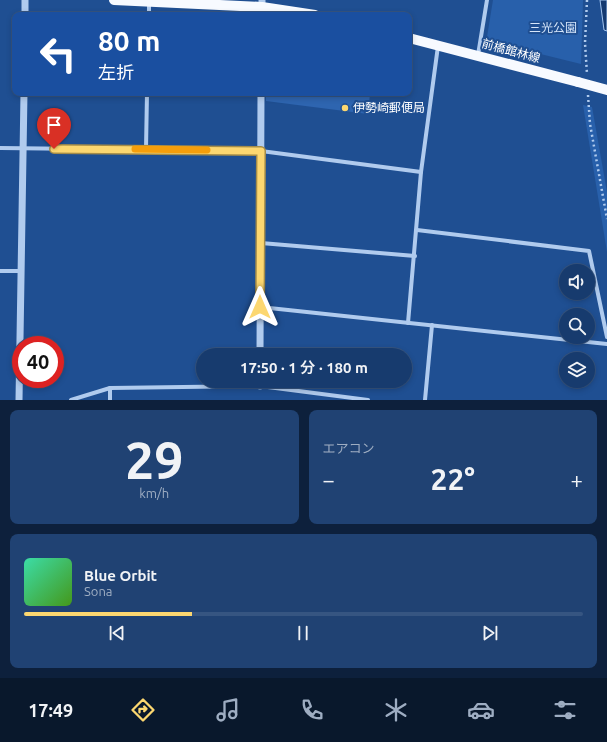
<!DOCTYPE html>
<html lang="ja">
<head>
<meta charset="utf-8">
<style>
	body { margin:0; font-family:Ubuntu,"Noto Sans JP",sans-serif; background:#204273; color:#f1f3f6; height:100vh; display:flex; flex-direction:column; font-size:15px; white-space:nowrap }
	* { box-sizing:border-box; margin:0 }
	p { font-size:13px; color:#9eadc2 }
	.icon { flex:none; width:22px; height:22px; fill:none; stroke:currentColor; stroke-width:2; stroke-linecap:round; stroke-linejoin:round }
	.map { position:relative; height:400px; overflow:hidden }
	.side { display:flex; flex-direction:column; gap:10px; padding:10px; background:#0d203c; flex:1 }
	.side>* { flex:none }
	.guide { position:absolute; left:12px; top:12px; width:400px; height:84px; border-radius:8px; box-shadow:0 2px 6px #0003,0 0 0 1px #365581; background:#1a4fa0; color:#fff; overflow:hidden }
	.tools { position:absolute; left:559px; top:264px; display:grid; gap:8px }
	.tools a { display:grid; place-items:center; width:36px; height:36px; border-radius:50%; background:#173b6e; box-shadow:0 2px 6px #0003,0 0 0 1px #365581; font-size:20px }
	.speed { position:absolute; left:12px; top:336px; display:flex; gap:8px; font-size:20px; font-weight:700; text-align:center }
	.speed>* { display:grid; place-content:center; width:52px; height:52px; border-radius:50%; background:#173b6e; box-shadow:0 2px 6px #0003,0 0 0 1px #365581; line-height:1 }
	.speed .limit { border:6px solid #d22; background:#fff; color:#111 }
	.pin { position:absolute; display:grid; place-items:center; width:34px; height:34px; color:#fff; margin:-41px -17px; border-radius:50% 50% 50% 0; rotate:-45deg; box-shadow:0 0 4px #0007 }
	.pin .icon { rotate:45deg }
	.me { position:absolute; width:44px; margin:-22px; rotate:0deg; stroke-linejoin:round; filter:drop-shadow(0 0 3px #0008) }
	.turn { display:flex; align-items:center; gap:14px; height:84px; padding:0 20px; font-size:18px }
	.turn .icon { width:52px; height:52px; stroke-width:2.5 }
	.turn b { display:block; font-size:28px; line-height:34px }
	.big { font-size:30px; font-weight:600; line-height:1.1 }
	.side .widget { flex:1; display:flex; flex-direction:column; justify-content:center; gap:6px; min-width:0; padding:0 14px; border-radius:8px; background:#204273 }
	.side .dial { align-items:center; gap:0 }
	.dial b { font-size:52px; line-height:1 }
	.song { display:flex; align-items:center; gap:12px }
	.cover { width:48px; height:48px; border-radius:6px; background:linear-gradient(135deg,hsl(160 70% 55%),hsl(100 70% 35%)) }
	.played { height:4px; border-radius:2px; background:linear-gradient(90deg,#fcd770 30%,#365581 30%) }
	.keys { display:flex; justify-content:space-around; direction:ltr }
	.heat { display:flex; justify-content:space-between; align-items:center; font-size:22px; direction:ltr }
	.side .tiles { flex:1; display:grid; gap:10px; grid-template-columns:1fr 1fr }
	.widget:last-child { grid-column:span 2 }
	.trip { position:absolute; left:196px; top:348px; width:216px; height:40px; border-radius:20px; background:#173b6e; box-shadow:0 2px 6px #0003,0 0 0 1px #365581; font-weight:600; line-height:40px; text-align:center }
	.menu { display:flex; height:64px; justify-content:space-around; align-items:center; background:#09182c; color:#9eadc2 }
	.menu .icon { width:28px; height:28px }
	.menu .selected { color:#fcd770 }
	.menu b { font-size:18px; color:#f1f3f6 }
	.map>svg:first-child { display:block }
	.green { fill:#2860ab }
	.water { fill:#153a71; stroke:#a4c5ef }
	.building { fill:#2e65b0 }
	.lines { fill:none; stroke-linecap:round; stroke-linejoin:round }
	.path { stroke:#b0cbee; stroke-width:2.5; stroke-dasharray:2 3; stroke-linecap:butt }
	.minor { stroke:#b0cbee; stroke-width:4 }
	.tertiary { stroke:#b0cbee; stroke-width:7 }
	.primary { stroke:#f7faff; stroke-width:10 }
	.primary-bridge { stroke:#f7faff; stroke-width:10 }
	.route-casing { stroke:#a48c49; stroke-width:10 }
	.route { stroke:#fcd770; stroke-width:7 }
	.slow { stroke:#f59e0b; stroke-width:7 }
	.poi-dot { fill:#fcd770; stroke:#1f4f92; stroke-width:1.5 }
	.labels { text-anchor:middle; stroke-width:4; stroke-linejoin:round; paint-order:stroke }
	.park-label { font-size:12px; fill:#d6e6fa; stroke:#1f4f92 }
	.street-label { font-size:12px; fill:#fff; stroke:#1f4f92 }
	.poi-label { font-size:12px; fill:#fff; stroke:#1f4f92; text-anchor:start }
</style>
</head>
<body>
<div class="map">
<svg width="607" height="400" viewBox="0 0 607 400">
	<rect width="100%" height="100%" fill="#1f4f92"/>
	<g class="green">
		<path d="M493,0H583L581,64L492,42L487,37Z"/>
		<path d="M583,105L592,107L607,192V252Z"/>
	</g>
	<path class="water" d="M600,0H607V31L604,30Z"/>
	<path class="building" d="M266,93H370L368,114L266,101Z"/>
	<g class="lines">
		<g class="path">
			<path d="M587,0L585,43L587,74"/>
			<path d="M588,95L590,124L607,219"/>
		</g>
		<g class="minor">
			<path d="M149,15V1"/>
			<path d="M478,55L487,0"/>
			<path d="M0,148L261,151L421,172"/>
			<path d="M146,149L147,93"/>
			<path d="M417,230L589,251L607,337"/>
			<path d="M261,243L415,256"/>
			<path d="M0,271H21"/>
			<path d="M260,307L607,344"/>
			<path d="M408,323L421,172L438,46"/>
			<path d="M71,400L110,388L260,386L368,400"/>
			<path d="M110,400V388"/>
			<path d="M425,400L432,325"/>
		</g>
		<g class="tertiary">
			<path d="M25,15V0"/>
			<path d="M262,15V0"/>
			<path d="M260,355L261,93"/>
			<path d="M260,386V381"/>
			<path d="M19,400L24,93"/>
		</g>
		<g class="primary">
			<path d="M114,0L262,7L315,15"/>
			<path d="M409,38L578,82"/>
		</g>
		<path class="primary-bridge" d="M578,82L607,90"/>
	</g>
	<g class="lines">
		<g class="route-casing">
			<path id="route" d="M54,149L261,151L260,307"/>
		</g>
		<use href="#route" class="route"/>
		<path class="slow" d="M135,149L207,150"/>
	</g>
	<circle class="poi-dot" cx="345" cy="108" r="4"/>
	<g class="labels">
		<g class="park-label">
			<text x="553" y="32">三光公園</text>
		</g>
		<g class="street-label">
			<text transform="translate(511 51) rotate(15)" y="4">前橋館林線</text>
		</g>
		<g class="poi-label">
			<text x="353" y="112">伊勢崎郵便局</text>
		</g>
	</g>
</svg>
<div class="tools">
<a><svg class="icon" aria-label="sound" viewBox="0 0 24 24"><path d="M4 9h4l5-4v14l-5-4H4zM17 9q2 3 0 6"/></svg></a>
<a><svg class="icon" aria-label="search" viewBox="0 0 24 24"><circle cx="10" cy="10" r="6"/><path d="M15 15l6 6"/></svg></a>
<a><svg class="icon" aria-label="layers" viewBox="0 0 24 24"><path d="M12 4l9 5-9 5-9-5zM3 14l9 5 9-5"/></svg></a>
</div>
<div class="speed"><div class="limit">40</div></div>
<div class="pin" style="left:54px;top:149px;background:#d93025"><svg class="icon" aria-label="arrive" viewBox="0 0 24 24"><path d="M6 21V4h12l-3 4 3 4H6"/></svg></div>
<svg class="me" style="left:260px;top:307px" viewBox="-20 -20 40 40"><path d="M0-17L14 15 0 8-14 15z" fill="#fcd770" stroke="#fff" stroke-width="4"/></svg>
<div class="trip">17:50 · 1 分 · 180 m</div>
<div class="guide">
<div class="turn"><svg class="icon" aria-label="left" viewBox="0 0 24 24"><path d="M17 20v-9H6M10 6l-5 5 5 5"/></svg><div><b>80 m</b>左折</div></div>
</div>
</div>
<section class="side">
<div class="tiles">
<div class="widget dial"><b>29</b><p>km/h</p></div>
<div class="widget"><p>エアコン</p>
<div class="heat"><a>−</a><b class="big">22°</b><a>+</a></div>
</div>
<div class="widget">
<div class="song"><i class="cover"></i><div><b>Blue Orbit</b><p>Sona</p></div></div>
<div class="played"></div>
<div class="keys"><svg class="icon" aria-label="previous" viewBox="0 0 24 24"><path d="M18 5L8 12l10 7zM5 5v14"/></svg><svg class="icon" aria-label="pause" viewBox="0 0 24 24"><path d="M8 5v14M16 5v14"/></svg><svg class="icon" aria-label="next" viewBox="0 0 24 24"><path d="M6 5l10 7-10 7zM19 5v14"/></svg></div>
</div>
</div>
</section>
<nav class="menu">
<b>17:49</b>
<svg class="icon selected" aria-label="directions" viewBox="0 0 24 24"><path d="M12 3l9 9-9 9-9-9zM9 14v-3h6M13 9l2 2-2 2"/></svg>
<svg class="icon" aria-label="music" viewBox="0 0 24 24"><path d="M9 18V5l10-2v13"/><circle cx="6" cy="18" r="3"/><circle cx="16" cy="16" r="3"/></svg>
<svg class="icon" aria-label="phone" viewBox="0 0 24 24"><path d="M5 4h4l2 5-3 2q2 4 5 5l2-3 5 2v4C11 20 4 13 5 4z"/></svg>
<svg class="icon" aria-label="climate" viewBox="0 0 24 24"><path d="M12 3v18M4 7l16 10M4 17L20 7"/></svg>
<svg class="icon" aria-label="car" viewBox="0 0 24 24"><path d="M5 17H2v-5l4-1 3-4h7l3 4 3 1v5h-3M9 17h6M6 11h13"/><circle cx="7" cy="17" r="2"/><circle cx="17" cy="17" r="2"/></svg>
<svg class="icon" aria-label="filters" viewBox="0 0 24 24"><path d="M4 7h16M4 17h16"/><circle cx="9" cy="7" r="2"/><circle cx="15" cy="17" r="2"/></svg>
</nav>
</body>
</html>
